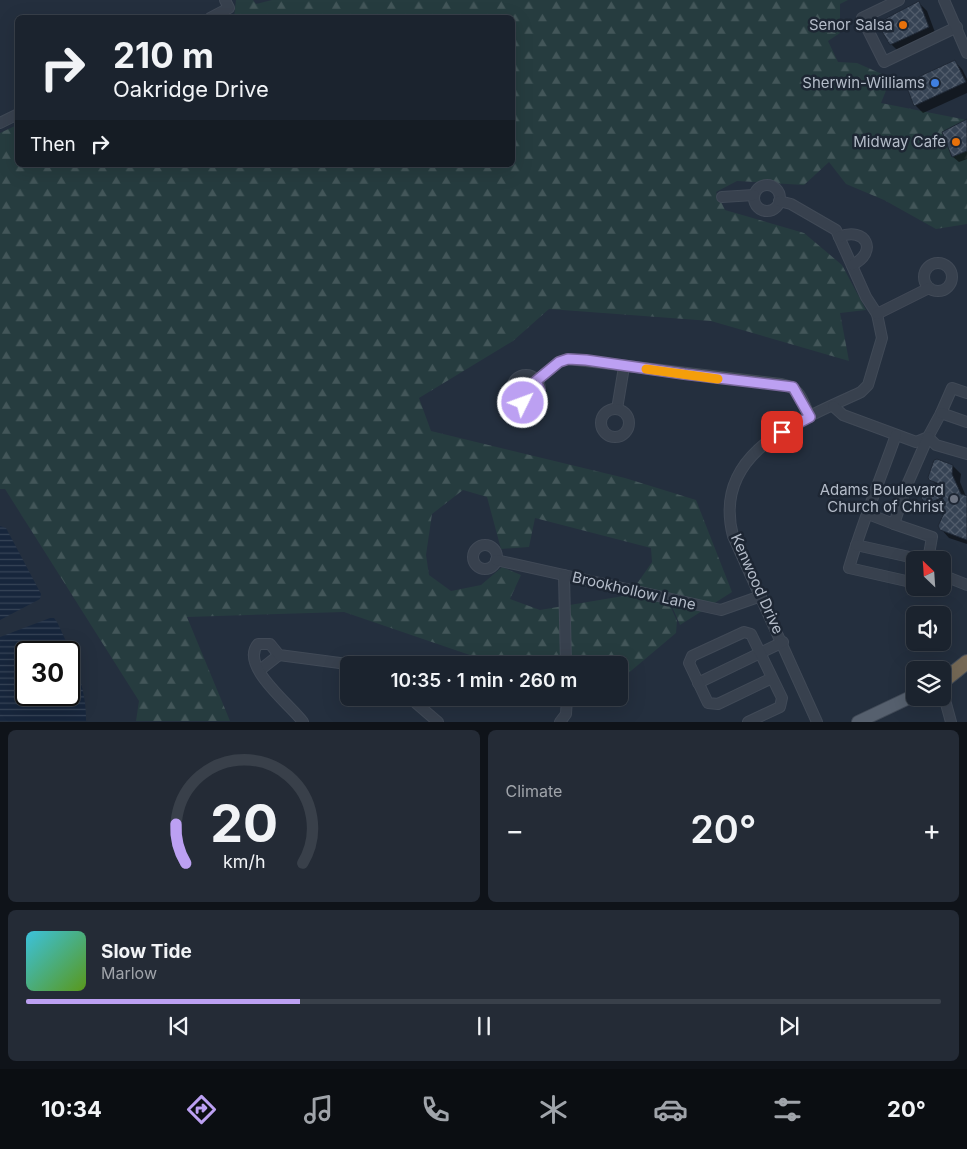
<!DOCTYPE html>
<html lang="en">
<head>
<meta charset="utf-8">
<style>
	body { margin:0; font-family:Inter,sans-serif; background:#242b36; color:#f1f3f6; height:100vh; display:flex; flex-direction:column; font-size:19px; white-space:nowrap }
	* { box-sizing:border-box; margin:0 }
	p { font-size:16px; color:#a0a4aa }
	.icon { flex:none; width:28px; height:28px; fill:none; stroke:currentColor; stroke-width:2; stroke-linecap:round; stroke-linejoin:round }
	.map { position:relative; height:722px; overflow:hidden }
	.side { display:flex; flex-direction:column; gap:8px; padding:8px; background:#0f1319; flex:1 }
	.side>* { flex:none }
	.hud { position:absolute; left:15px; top:15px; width:500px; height:152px; border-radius:8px; box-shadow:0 5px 20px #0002,0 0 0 1px #39404a; background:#1b232e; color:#f1f3f6; overflow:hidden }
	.needle { width:32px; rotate:335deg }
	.fabs { position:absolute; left:906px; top:551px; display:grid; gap:10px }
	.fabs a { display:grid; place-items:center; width:45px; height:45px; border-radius:8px; background:#1b232e; box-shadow:0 5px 20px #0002,0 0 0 1px #39404a; font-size:25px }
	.speed { position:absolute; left:15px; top:641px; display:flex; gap:10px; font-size:25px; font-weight:700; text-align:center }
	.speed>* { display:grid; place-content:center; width:65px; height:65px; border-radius:50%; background:#1b232e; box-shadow:0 5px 20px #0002,0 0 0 1px #39404a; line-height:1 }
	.speed .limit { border:2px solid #111; border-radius:8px; background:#fff; color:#111 }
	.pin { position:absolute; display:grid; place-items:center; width:42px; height:42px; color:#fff; margin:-21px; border-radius:10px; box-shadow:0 2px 8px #0006 }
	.me { position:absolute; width:55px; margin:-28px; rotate:48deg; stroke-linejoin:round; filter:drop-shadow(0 0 4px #0008) }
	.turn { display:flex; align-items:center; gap:18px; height:105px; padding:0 15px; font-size:22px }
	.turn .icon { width:65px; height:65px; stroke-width:2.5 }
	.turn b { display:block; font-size:35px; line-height:42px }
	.then { display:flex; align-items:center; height:48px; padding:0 15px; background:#0003; gap:10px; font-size:19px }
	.big { font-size:38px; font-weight:600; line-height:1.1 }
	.side .tile { flex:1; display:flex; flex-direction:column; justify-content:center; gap:8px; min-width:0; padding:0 18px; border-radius:8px; background:#242b36 }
	.side .dial { align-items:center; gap:0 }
	.dial svg { height:130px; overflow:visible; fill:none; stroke:#39404a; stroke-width:7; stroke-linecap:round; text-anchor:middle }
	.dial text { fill:#f1f3f6; stroke:none }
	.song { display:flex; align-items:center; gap:15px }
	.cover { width:60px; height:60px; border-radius:8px; background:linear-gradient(135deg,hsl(190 70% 55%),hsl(90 70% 35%)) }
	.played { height:5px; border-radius:2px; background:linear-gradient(90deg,#bca0f2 30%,#39404a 30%) }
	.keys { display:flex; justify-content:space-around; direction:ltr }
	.heat { display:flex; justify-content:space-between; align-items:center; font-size:28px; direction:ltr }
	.side .tiles { flex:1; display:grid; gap:8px; grid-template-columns:1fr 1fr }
	.tile:last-child { grid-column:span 2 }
	.trip { position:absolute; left:340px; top:656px; width:288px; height:50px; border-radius:8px; background:#1b232e; box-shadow:0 5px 20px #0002,0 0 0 1px #39404a; font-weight:600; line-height:50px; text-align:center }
	.dock { display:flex; height:80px; justify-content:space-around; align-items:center; background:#0b0e12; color:#a0a4aa }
	.dock .icon { width:35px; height:35px }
	.dock .on { color:#bca0f2 }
	.dock b { font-size:22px; color:#f1f3f6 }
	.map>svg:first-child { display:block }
	.forest { fill:url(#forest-firs) }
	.water { fill:url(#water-rules); fill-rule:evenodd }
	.shadow { fill:#0007 }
	.building { fill:url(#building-cross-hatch); stroke:#1f2835 }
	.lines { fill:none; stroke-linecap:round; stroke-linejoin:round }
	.minor-casing { stroke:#414a57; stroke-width:12 }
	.major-casing { stroke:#414a57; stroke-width:14 }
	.highway-casing { stroke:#434c59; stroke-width:16 }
	.minor { stroke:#38414e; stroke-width:10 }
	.major { stroke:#56606e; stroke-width:12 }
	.highway { stroke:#746855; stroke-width:14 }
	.route-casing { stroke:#7a689d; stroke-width:12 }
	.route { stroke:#bca0f2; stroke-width:9 }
	.slow { stroke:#f59e0b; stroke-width:9 }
	.food-dot { fill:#e8710a; stroke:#1d2633; stroke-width:2 }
	.shop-dot { fill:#3f7fe0; stroke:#1d2633; stroke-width:2 }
	.worship-dot { fill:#6b7280; stroke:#1d2633; stroke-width:2 }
	.labels { text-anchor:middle; stroke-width:5; stroke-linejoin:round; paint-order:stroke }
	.poi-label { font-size:15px; fill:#b4bcc9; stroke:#1d2633; text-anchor:end }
	.street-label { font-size:15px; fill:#b4bcc9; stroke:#1d2633 }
</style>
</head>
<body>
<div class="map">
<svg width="967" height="722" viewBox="0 0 967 722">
	<defs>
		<pattern id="forest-firs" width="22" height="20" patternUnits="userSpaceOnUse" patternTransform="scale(1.25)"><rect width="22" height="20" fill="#263c3f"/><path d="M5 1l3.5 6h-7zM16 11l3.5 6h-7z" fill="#435659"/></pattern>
		<pattern id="water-rules" width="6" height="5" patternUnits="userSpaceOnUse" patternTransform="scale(1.25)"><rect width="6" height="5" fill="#17263c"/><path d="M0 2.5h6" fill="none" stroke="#364457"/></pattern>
		<pattern id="building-cross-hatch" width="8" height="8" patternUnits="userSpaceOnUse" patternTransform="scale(1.25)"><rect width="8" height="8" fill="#364354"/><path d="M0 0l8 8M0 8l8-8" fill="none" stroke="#515c6b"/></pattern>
	</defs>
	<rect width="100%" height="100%" fill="#242f3e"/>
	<path class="forest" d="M236,0H253L256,4L272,0H848L840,4V33L828,41L838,62L857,63L891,78L881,103L967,120V224L936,229L884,200L846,184L829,162L804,185L737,181L716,192L725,210L804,233L842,265L866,310L840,313L849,361L711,321L549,309L513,341L419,398L431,431L625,478L696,500L732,592L680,625L667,595L632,591L652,562L651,548L535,518L529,547L501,549L487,497L463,490L432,514L426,555L429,575L451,591L481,585L502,567L521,575L510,599L540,610L641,593L669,603L677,621L676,633L619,681V665H499L344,612L187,617L230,721H136L139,701L5,489H0V133L17,125L18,165H512V18L234,17Z"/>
	<g class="water">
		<path d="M0,526L6,528L41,594L40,599L0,620Z"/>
		<path d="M50,618H54L57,622C71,651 87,688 86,721H0V637ZM26,652H69V695H26Z"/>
	</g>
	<g class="shadow">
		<path d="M919,3L927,11L936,35L899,52L891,44Z"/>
		<path d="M954,61L962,69L967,79V93L923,113L915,105Z"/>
		<path d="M967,121V159L959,162L953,157L944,133Z"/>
		<path d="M953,466L961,474L960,482L967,499V544L949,538L941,529L944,516L938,510L934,512L926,505L942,489L930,479Z"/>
	</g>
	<g class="building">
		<path d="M919,1L929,27L890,45L877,23Z"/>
		<path d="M955,60L966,82L914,106L905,83Z"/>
		<path d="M967,119V151L952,157L942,132Z"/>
		<path d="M937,459L953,465L952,474L961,494L967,496V540L940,530L938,526L944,513L937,511L943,497L925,505L921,497L945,486L929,480L928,477L934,460Z"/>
	</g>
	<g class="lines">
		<g class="minor-casing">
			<g id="minor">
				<path d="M899,0L862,18L884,62L957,27"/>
				<path d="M944,0L967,53"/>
				<path d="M210,18L229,8L225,0"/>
				<path d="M0,123L18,114"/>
				<circle cx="767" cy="198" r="13"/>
				<path d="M722,197L754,195"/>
				<path d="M779,201L791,204L836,230L866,297L877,314L882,338L868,385L861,392C800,421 711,451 733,536L817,722"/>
				<path d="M839,237C866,226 879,252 852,265"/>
				<circle cx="938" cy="277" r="14"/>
				<path d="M877,314L929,288"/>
				<circle cx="526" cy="389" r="14"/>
				<path d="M536,381L559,362L568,359L781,384C801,388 802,400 810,417"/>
				<path d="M833,406L843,415L916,442L928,437L941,413L952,388L967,393"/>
				<path d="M617,409L624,367"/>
				<circle cx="615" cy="423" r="14"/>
				<path d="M941,413L967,422"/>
				<path d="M896,435C880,480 862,523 849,568L915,583"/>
				<path d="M868,514L894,524"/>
				<path d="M856,545L923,560"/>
				<circle cx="485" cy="557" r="12"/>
				<path d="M496,560L721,610L761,596"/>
				<path d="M928,560L932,537L894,524L907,485L928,437L936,445L967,454"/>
				<path d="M564,575L566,665"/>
				<path d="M942,575L967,585"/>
				<path d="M260,670L279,655"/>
				<path d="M698,683L783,642"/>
				<path d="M942,689L951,722"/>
				<path d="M410,698L438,722"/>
				<path d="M303,722C291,705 239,666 258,644H270L279,655L355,665"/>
				<path d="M560,722L566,714L567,698"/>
				<path d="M748,722L780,707L782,698L751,634L744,632L692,656L689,663L708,703L718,704L772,678"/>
			</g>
		</g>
		<g class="major-casing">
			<path id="major" d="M858,722L915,695"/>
		</g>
		<g class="highway-casing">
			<path id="highway" d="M942,682L967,662"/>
		</g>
		<use href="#minor" class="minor"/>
		<use href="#major" class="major"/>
		<use href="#highway" class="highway"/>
	</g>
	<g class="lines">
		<g class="route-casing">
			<path id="route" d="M523,403L536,399L540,391L536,381L559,362L568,359L586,360L684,374L793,387L810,417L782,432"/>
		</g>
		<use href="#route" class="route"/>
		<path class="slow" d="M646,369L718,379"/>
	</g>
	<g class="food-dot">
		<circle cx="903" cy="25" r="5"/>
		<circle cx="956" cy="142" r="5"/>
	</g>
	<circle class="shop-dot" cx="935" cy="83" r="5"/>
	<circle class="worship-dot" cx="954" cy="499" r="5"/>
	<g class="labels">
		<g class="poi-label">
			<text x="893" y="30">Senor Salsa</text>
			<text x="925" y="88">Sherwin-Williams</text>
			<text x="946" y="147">Midway Cafe</text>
			<text x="944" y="495">Adams Boulevard<tspan x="944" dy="17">Church of Christ</tspan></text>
		</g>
		<g class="street-label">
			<text transform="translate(757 584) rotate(66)" y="5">Kenwood Drive</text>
			<text transform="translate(634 591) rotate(13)" y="5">Brookhollow Lane</text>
		</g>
	</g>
</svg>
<div class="fabs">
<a><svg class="needle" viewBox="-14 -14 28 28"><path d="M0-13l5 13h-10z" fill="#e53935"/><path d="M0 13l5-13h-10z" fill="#a0a4aa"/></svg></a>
<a><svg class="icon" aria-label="sound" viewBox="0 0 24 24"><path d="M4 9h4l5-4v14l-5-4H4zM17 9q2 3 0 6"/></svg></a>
<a><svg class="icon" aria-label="layers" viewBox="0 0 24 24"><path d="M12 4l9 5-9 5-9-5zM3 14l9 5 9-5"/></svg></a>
</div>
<div class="speed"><div class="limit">30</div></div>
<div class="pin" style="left:782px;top:432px;background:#d93025"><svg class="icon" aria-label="arrive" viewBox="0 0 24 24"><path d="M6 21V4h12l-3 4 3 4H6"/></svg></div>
<svg class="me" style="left:523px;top:403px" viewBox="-20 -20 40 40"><circle r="17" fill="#bca0f2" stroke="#fff" stroke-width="3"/><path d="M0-11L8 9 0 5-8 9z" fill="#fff"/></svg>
<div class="trip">10:35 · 1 min · 260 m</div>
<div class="hud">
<div class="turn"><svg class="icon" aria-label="right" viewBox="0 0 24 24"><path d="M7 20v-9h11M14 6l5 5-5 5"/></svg><div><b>210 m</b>Oakridge Drive</div></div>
<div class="then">Then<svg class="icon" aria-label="right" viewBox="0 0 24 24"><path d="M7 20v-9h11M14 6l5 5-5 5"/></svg></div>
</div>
</div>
<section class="side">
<div class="tiles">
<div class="tile dial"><svg viewBox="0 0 100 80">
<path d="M14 69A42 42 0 1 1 86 69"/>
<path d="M14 69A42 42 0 0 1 8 45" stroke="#bca0f2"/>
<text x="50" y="56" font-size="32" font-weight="700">20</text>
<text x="50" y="72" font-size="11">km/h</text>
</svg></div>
<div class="tile"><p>Climate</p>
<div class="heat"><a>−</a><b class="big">20°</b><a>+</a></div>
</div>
<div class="tile">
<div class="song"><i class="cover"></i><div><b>Slow Tide</b><p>Marlow</p></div></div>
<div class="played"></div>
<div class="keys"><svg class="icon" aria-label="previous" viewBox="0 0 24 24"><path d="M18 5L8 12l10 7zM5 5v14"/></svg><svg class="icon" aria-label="pause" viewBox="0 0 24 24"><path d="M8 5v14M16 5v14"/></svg><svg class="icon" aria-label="next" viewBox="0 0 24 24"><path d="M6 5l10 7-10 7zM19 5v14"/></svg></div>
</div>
</div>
</section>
<nav class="dock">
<b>10:34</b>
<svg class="icon on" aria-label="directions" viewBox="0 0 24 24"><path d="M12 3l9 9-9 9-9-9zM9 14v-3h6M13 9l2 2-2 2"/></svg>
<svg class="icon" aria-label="music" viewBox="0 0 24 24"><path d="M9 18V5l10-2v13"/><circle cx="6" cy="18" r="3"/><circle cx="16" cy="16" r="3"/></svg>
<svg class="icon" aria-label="phone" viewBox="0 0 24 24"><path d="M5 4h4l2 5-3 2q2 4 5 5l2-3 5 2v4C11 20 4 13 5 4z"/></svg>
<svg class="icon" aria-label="climate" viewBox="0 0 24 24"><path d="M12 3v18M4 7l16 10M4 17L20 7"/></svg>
<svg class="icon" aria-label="car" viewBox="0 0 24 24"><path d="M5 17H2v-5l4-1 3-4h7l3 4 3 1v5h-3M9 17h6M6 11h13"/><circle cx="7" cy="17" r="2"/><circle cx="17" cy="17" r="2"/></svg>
<svg class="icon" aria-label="filters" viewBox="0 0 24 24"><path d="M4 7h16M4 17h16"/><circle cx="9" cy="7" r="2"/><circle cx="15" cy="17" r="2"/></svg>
<b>20°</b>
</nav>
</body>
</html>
